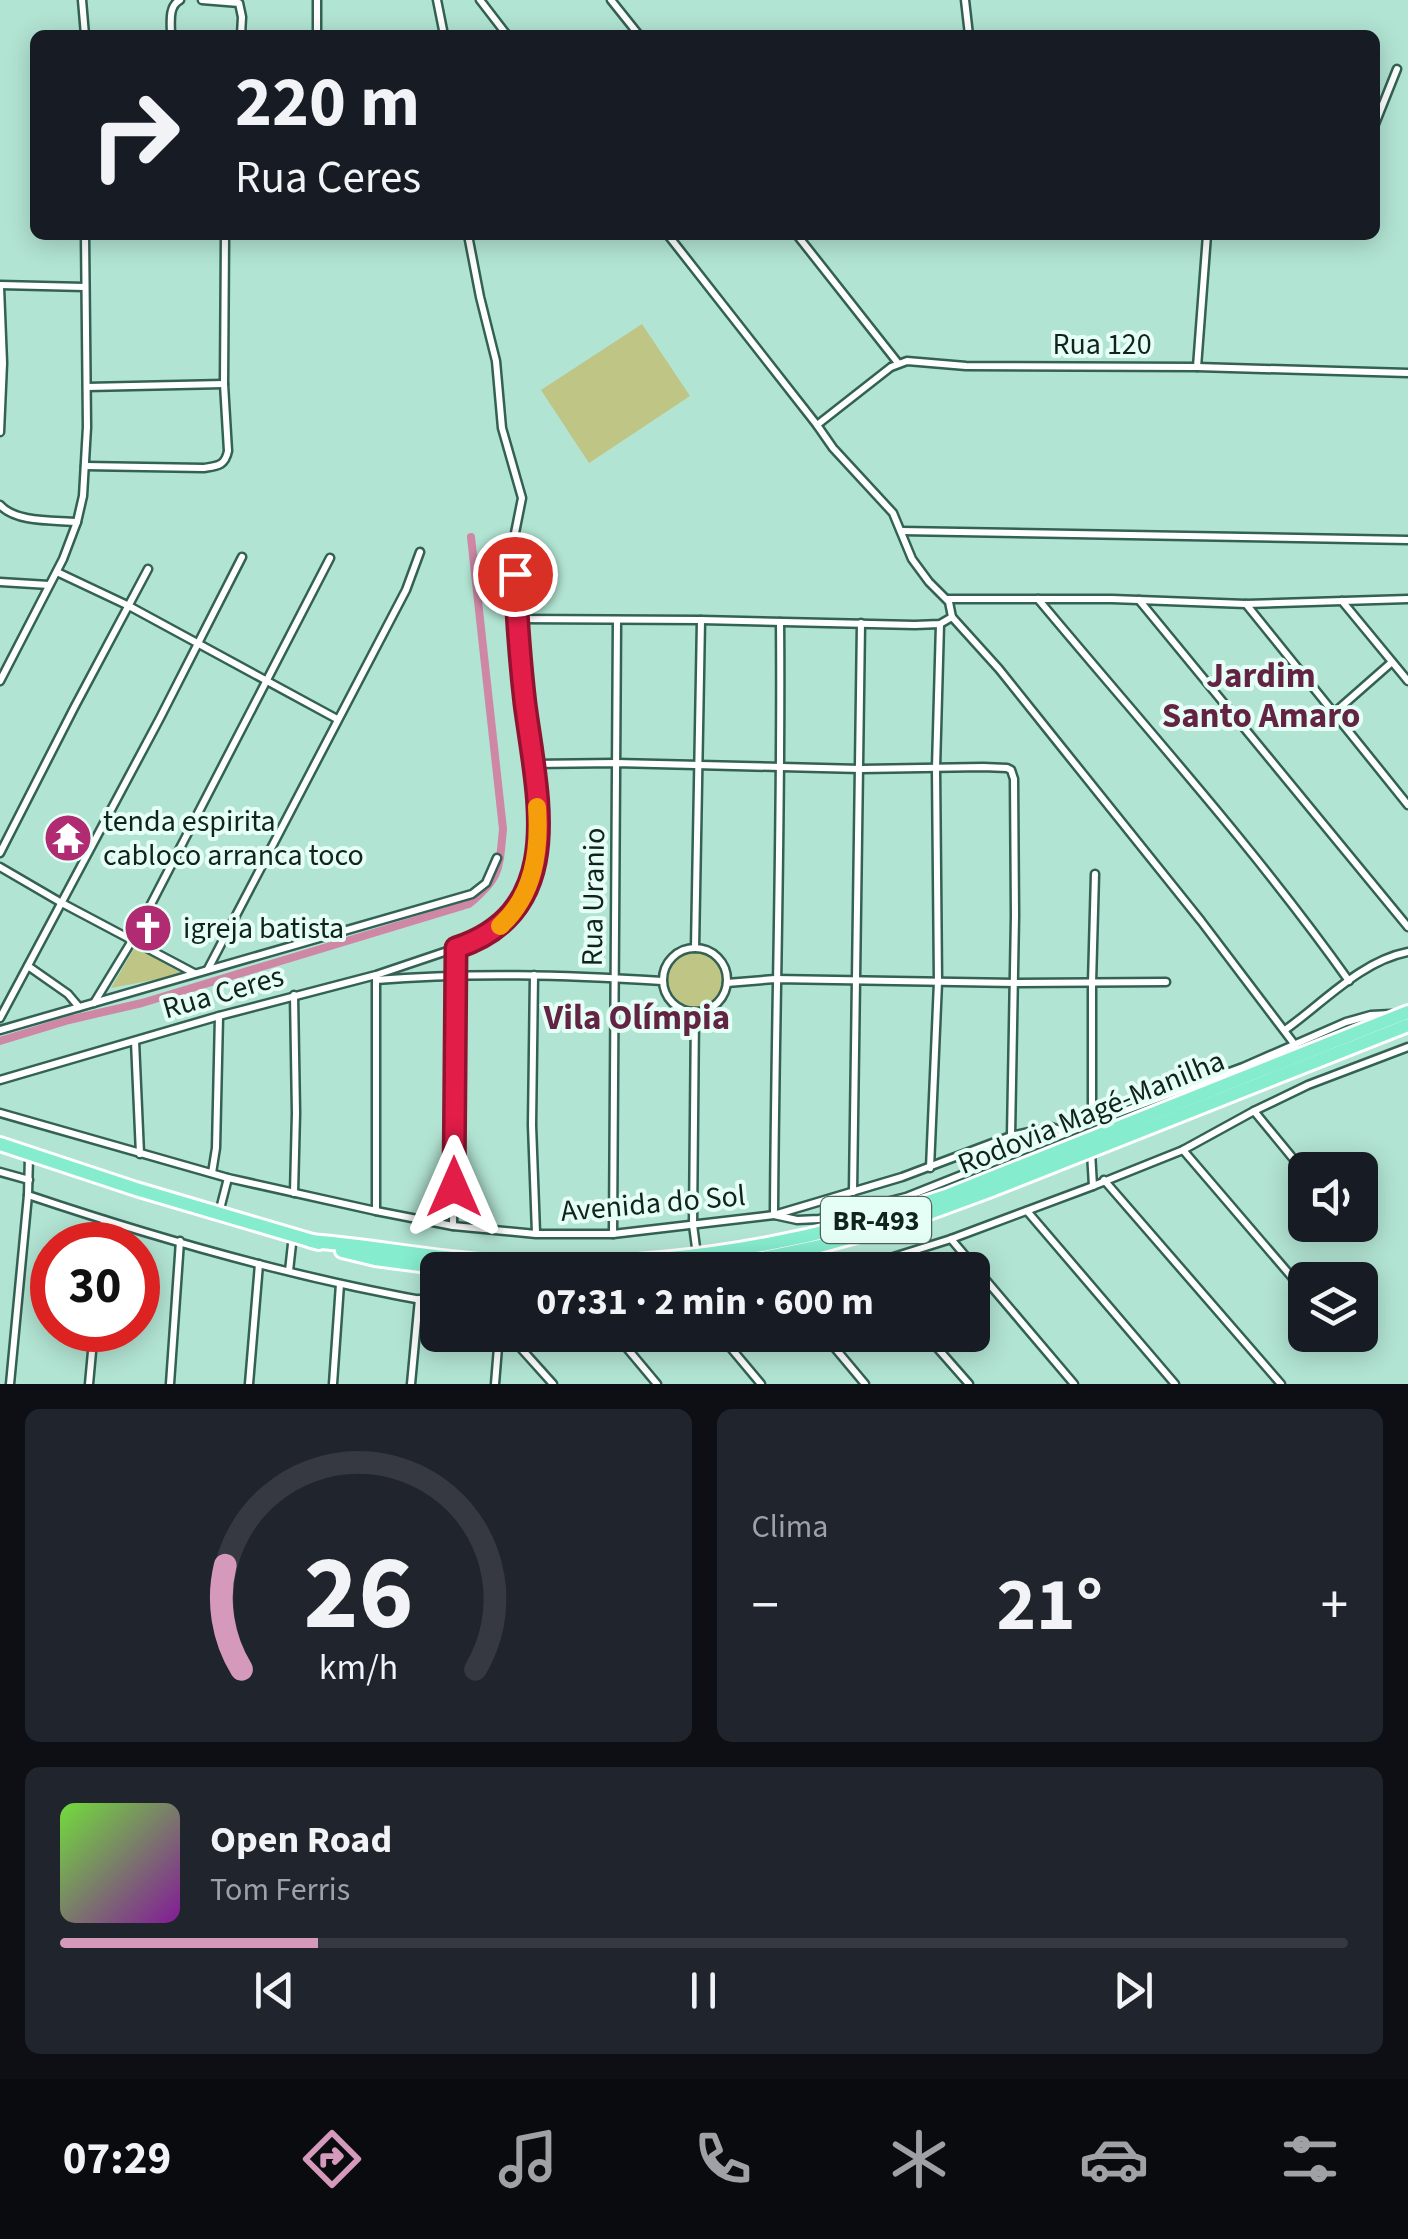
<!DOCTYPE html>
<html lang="pt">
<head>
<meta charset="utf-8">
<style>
	body { margin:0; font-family:"Source Sans 3",sans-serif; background:#20242c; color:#f1f3f6; height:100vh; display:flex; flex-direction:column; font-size:38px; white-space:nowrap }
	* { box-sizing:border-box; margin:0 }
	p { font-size:32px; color:#9ea1a6 }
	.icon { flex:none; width:55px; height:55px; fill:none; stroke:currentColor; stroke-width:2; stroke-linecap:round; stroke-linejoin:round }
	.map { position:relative; height:1384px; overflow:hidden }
	.details { display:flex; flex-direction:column; gap:25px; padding:25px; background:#0d0f14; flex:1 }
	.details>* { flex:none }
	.banner { position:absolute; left:30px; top:30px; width:1350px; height:210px; border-radius:15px; box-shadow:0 5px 25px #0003; background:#171b24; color:#f1f3f6; overflow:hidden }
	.controls { position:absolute; left:1288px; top:1152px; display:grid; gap:20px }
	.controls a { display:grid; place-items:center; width:90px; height:90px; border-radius:15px; background:#171b24; box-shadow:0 5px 25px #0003; font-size:50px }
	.speed { position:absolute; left:30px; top:1222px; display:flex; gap:20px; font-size:50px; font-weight:700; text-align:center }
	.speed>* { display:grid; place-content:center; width:130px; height:130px; border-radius:50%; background:#171b24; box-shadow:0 5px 25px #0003; line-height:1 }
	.speed .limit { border:15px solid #d22; background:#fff; color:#111 }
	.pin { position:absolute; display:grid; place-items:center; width:85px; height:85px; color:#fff; margin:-42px; border:5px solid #fff; border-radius:50%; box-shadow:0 2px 10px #0007 }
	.me { position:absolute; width:110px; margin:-55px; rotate:0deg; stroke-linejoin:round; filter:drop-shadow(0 0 8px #0008) }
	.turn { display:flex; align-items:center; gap:35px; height:210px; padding:0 40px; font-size:45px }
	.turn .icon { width:130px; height:130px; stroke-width:2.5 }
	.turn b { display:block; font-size:70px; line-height:85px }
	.big { font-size:75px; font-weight:700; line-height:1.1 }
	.details .widget { flex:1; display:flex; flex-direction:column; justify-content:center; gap:15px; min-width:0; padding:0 35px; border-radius:15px; background:#20242c }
	.details .dial { align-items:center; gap:0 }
	.dial svg { height:260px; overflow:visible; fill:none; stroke:#363941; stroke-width:7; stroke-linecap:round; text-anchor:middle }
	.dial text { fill:#f1f3f6; stroke:none }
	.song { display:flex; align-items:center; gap:30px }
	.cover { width:120px; height:120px; border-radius:15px; background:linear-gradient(135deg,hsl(100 70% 55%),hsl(290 70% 35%)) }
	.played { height:10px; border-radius:5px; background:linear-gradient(90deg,#d499bb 20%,#363941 20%) }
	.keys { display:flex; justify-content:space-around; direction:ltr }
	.heat { display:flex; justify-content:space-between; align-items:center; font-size:55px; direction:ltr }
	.details .tiles { flex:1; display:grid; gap:25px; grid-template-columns:1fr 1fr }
	.widget:last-child { grid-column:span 2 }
	.trip { position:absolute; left:420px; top:1252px; width:570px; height:100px; border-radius:15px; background:#171b24; box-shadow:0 5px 25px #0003; font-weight:700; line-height:100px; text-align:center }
	.tab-bar { display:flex; height:160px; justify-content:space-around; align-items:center; background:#090b0e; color:#9ea1a6 }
	.tab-bar .icon { width:70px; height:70px }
	.tab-bar .on { color:#d499bb }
	.tab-bar b { font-size:45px; color:#f1f3f6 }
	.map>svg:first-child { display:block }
	.green { fill:#bfc584 }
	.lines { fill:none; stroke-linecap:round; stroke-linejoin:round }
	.canal { stroke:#cf87a6; stroke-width:8 }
	.street-casing { stroke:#336154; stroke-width:11 }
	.highway-casing { stroke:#fff; stroke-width:18 }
	.street { stroke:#fff; stroke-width:6 }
	.highway { stroke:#86ecce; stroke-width:12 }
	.route-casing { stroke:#92132f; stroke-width:25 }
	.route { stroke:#e11d48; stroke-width:18 }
	.slow { stroke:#f59e0b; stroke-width:18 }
	.labels { text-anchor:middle; stroke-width:8; stroke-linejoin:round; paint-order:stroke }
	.shield { fill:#e6fff6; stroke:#50655e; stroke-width:2.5 }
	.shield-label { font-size:28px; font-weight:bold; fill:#10231d }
	.street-label { font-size:30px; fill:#10231d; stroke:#e6fff6 }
	.poi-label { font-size:30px; fill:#10231d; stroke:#e6fff6; text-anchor:start }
	.quarter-label { font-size:35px; font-weight:bold; fill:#632342; stroke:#e6fff6 }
</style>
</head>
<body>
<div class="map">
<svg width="1408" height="1384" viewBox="0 0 1408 1384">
	<rect width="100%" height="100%" fill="#b2e4d3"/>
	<g class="green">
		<path d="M642,324L690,396L589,463L541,390Z"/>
		<path d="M135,947L184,974L111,988Z"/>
		<circle cx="695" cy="980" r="28"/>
	</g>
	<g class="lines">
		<path class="canal" d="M0,1041L69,1020L142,1003L469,904C501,877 499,870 503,829L471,537"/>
		<g class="street-casing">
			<g id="street">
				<path d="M82,0L85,35"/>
				<path d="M202,0L239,3L242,17L241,35"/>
				<path d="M317,0V35"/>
				<path d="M437,0L444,35"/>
				<path d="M480,0L507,35"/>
				<path d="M611,0L639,35"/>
				<path d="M965,0L969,35"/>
				<path d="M171,35C171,23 168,6 180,0"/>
				<path d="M1375,124L1397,69"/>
				<path d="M797,235L898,363"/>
				<path d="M0,285L85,287"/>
				<path d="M0,287L3,363L0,432"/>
				<path d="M1197,367L1207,235"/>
				<path d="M87,387L224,384"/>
				<path d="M817,425L891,367L907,361L966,366L1197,367L1408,373"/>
				<path d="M85,466L204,468C217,466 225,466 228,451L224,384L225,235"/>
				<path d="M0,505C16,523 55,520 77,522"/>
				<path d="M901,531L1408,540"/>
				<path d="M57,572L129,606L337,719"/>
				<path d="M0,582L49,585"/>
				<path d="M947,599H1112L1246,604L1408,599"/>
				<path d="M1038,599C1143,725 1254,847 1349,981"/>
				<path d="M1139,600L1408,927"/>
				<path d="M1342,601L1408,681"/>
				<path d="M1246,604L1408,805"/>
				<path d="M952,617L999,669L1059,744L1201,921L1295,1045"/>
				<path d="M517,619L701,620L915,625L940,624L952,617L949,602L929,582L912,559L893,513L833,448L817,425L668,235"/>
				<path d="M780,622C782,820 775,1017 774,1215L797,1220L819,1219L906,1197L1092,1123L1243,1067L1346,1022L1371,1015L1391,1014"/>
				<path d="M0,681L63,559L77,522L83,496L87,427L85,235"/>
				<path d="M1334,713L1392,662"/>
				<path d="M532,764L616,763L861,769L983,767L1007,768L1011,770L1014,779L1015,916L1011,1136L1051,1127L1066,1132"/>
				<path d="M0,853L74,708L148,569"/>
				<path d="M0,867L60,902L194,973"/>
				<circle cx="695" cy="980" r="32"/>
				<path d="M695,948L701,620"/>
				<path d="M28,966L68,994L79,1007"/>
				<path d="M208,969L406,590L420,552"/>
				<path d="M534,975L532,1125L536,1233"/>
				<path d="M376,977V1211"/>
				<path d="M376,980C471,972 566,975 662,981"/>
				<path d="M727,983L775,979L1015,983L1166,982"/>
				<path d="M94,1003L133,939L330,558"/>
				<path d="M695,1012L693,1225L697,1255"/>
				<path d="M0,1018L160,718L242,557"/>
				<path d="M0,1030L472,894L486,883L497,858"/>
				<path d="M1285,1030C1323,1003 1361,961 1408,952"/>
				<path d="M135,1041L140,1154"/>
				<path d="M0,1080L219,1016L376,975L474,942L502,925L511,915L524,893L535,867L538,834L517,619L514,538L522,498L502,428L496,361L480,297L468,235"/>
				<path d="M1254,1111L1305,1173"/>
				<path d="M0,1113L228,1178L376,1211L453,1226L536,1234H613L774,1215L902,1177L1011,1136"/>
				<path d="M1092,1123V983L1095,874"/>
				<path d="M1183,1150L1297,1283"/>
				<path d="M1091,1152L1093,1186"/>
				<path d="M930,1168L938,982L936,768L940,624"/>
				<path d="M0,1172L29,1180"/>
				<path d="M212,1173L216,1148L219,1016"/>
				<path d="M1104,1180L1281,1384"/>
				<path d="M853,1192C854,1002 860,813 861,623"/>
				<path d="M294,1193L296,1113L294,995"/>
				<path d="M28,1195C162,1240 298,1279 438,1303"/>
				<path d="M1027,1211L1175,1384"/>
				<path d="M219,1213L228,1178"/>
				<path d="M453,1226L456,949"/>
				<path d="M613,1234L617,620"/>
				<path d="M951,1239L1074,1384"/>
				<path d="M101,1245L104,1220"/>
				<path d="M852,1270L951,1239L1093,1186L1183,1150L1254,1111L1308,1085L1408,1047"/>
				<path d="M289,1271L293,1235"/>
				<path d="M509,1335L553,1384"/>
				<path d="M616,1335L657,1384"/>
				<path d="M720,1335L761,1384"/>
				<path d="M824,1335L865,1384"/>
				<path d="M926,1335L969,1384"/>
				<path d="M10,1384L28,1195L29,1156"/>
				<path d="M89,1384L94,1330"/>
				<path d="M170,1384L180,1241"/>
				<path d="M249,1384L259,1264"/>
				<path d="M333,1384L340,1284"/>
				<path d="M411,1384L419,1299"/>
				<path d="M495,1384L499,1335"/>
			</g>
		</g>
		<g class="highway-casing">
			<g id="highway">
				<path d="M0,1144L136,1189L319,1243"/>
				<path d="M311,1241C372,1246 433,1258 494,1262C649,1271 800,1247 946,1196L1408,1012"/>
				<path d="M342,1251L375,1259L458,1270"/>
				<path d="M675,1270L758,1259L816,1247L896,1225L994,1189L1408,1025"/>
			</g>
		</g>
		<use href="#street" class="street"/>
		<use href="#highway" class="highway"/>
	</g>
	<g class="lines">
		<g class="route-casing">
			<path id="route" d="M454,1187L456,948C569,911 537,796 525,704C520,661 517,618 515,574"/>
		</g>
		<use href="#route" class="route"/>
		<path class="slow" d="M500,926C534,895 540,851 537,807"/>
	</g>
	<defs>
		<g id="temple-disc" transform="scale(2.5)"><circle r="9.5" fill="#b02b72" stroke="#e6fff6"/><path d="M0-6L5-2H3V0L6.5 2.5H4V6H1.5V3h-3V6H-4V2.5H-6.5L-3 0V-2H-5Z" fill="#fff"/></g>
		<g id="church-disc" transform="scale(2.5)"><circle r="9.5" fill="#b02b72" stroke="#e6fff6"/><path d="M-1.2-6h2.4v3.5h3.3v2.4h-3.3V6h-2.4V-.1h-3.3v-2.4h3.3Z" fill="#fff"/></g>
	</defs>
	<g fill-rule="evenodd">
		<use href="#temple-disc" x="68" y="838"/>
		<use href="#church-disc" x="148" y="928"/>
	</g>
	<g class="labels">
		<rect class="shield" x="821" y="1197" width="110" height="46" rx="8"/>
		<g class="shield-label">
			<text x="876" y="1230">BR-493</text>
		</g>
		<g class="street-label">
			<text x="1102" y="354">Rua 120</text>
			<text transform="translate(593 897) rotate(-89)" y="10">Rua Uranio</text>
			<text transform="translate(223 992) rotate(-16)" y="10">Rua Ceres</text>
			<text transform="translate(1091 1112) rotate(-22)" y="10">Rodovia Magé-Manilha</text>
			<text transform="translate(653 1203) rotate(-5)" y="10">Avenida do Sol</text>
		</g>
		<g class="poi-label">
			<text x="103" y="831">tenda espirita<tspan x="103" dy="34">cabloco arranca toco</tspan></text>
			<text x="183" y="938">igreja batista</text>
		</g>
		<g class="quarter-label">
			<text x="1261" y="687">Jardim<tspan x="1261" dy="40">Santo Amaro</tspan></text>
			<text x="637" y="1029">Vila Olímpia</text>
		</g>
	</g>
</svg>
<div class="controls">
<a><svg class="icon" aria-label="sound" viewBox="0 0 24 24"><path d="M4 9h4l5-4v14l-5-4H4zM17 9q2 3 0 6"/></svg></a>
<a><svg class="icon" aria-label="layers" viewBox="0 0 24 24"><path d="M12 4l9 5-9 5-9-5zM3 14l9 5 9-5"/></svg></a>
</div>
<div class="speed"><div class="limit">30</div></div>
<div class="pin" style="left:515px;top:574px;background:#d93025"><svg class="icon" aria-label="arrive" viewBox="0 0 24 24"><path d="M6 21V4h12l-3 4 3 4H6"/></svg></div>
<svg class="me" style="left:454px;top:1187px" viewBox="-20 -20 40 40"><path d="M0-17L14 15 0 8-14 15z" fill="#e11d48" stroke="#fff" stroke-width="4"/></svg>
<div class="trip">07:31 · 2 min · 600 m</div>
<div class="banner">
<div class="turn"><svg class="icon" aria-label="right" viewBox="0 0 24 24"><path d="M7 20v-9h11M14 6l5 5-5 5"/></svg><div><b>220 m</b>Rua Ceres</div></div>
</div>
</div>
<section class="details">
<div class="tiles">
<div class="widget dial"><svg viewBox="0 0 100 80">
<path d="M14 69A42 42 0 1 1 86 69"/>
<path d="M14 69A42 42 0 0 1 9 37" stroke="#d499bb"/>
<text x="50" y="56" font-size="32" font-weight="700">26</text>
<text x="50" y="72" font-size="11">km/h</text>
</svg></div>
<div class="widget"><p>Clima</p>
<div class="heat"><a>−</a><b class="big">21°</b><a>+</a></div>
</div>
<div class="widget">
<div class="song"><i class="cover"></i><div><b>Open Road</b><p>Tom Ferris</p></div></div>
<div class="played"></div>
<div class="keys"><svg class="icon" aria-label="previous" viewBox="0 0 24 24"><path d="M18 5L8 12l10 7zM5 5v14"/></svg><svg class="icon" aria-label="pause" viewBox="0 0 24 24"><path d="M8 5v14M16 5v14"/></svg><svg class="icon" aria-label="next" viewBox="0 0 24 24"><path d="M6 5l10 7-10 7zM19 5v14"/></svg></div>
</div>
</div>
</section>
<nav class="tab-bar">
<b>07:29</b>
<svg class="icon on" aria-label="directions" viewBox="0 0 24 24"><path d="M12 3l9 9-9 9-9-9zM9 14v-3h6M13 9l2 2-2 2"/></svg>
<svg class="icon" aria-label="music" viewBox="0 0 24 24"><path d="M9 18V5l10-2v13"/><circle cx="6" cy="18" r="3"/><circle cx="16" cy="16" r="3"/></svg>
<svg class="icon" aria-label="phone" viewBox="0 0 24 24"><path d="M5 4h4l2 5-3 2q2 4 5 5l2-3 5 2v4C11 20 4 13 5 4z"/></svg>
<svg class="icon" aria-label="climate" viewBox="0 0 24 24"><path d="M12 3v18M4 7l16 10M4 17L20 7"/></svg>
<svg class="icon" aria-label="car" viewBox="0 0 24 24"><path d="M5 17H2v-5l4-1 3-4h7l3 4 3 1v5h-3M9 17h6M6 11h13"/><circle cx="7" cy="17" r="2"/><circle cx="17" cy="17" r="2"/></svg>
<svg class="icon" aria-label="filters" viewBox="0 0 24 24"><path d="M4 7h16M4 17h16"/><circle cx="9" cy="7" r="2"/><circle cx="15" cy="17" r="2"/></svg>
</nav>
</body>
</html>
